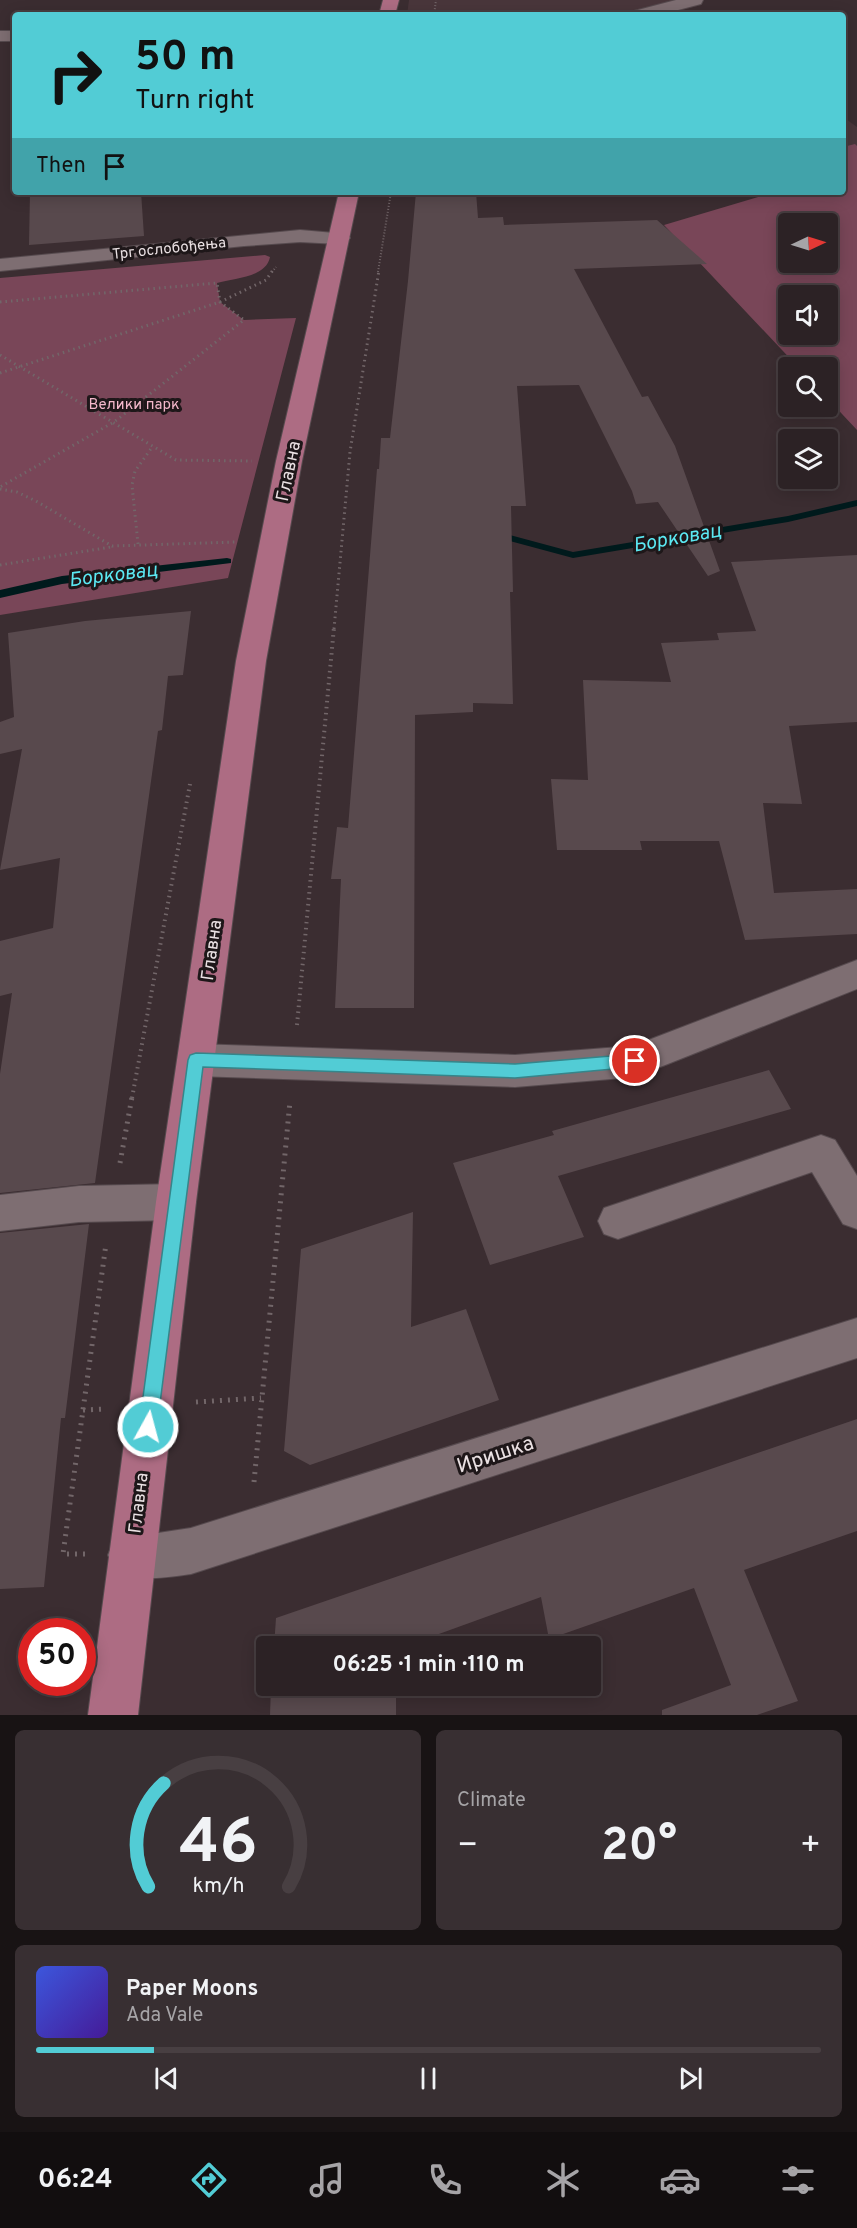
<!DOCTYPE html>
<html lang="en">
<head>
<meta charset="utf-8">
<style>
	body { margin:0; font-family:Overpass,sans-serif; background:#382f32; color:#f1f3f6; height:100vh; display:flex; flex-direction:column; font-size:22px; white-space:nowrap }
	* { box-sizing:border-box; margin:0 }
	p { font-size:20px; color:#a6a4a7 }
	.icon { flex:none; width:33px; height:33px; fill:none; stroke:currentColor; stroke-width:2; stroke-linecap:round; stroke-linejoin:round }
	.map { position:relative; height:1715px; overflow:hidden }
	.details { display:flex; flex-direction:column; gap:15px; padding:15px; background:#181314; flex:1 }
	.details>* { flex:none }
	.hud { position:absolute; left:12px; top:12px; width:834px; height:183px; border-radius:6px; box-shadow:0 3px 15px #0003,0 0 0 2px #483f42; background:#52ccd5; color:#111; overflow:hidden }
	.needle { width:39px; rotate:86deg }
	.controls { position:absolute; left:778px; top:213px; display:grid; gap:12px }
	.controls a { display:grid; place-items:center; width:60px; height:60px; border-radius:6px; background:#2c2225; box-shadow:0 3px 15px #0003,0 0 0 2px #483f42; font-size:30px }
	.speed { position:absolute; left:18px; top:1618px; display:flex; gap:12px; font-size:30px; font-weight:700; text-align:center }
	.speed>* { display:grid; place-content:center; width:78px; height:78px; border-radius:50%; background:#2c2225; box-shadow:0 3px 15px #0003,0 0 0 2px #483f42; line-height:1 }
	.speed .limit { border:9px solid #d22; background:#fff; color:#111 }
	.pin { position:absolute; display:grid; place-items:center; width:51px; height:51px; color:#fff; margin:-26px; border:3px solid #fff; border-radius:50%; box-shadow:0 2px 6px #0007 }
	.me { position:absolute; width:66px; margin:-33px; rotate:7deg; stroke-linejoin:round; filter:drop-shadow(0 0 4px #0008) }
	.turn { display:flex; align-items:center; gap:21px; height:126px; padding:0 24px; font-size:27px }
	.turn .icon { width:78px; height:78px; stroke-width:2.5 }
	.turn b { display:block; font-size:42px; line-height:51px }
	.then { display:flex; align-items:center; height:57px; padding:0 24px; background:#0003; gap:12px; font-size:22px }
	.big { font-size:45px; font-weight:700; line-height:1.1 }
	.details .tile { flex:1; display:flex; flex-direction:column; justify-content:center; gap:9px; min-width:0; padding:0 21px; border-radius:9px; background:#382f32 }
	.details .dial { align-items:center; gap:0 }
	.dial svg { height:156px; overflow:visible; fill:none; stroke:#483f42; stroke-width:7; stroke-linecap:round; text-anchor:middle }
	.dial text { fill:#f1f3f6; stroke:none }
	.song { display:flex; align-items:center; gap:18px }
	.cover { width:72px; height:72px; border-radius:9px; background:linear-gradient(135deg,hsl(230 70% 55%),hsl(260 70% 35%)) }
	.played { height:6px; border-radius:3px; background:linear-gradient(90deg,#52ccd5 15%,#483f42 15%) }
	.keys { display:flex; justify-content:space-around; direction:ltr }
	.heat { display:flex; justify-content:space-between; align-items:center; font-size:33px; direction:ltr }
	.details .tiles { flex:1; display:grid; gap:15px; grid-template-columns:1fr 1fr }
	.tile:last-child { grid-column:span 2 }
	.trip { position:absolute; left:256px; top:1636px; width:345px; height:60px; border-radius:6px; background:#2c2225; box-shadow:0 3px 15px #0003,0 0 0 2px #483f42; font-weight:700; line-height:60px; text-align:center }
	.dock { display:flex; height:96px; justify-content:space-around; align-items:center; background:#120e0f; color:#a6a4a7 }
	.dock .icon { width:42px; height:42px }
	.dock .on { color:#52ccd5 }
	.dock b { font-size:27px; color:#f1f3f6 }
	.map>svg:first-child { display:block }
	.built { fill:#49363b }
	.green { fill:#794658; fill-rule:evenodd }
	.lines { fill:none; stroke-linecap:round; stroke-linejoin:round }
	.stream { fill:#001a1c; fill-rule:evenodd }
	.building { fill:#58494d }
	.minor-casing { stroke:#564a4e; stroke-width:2 }
	.major-casing { stroke:#564a4e; stroke-width:2 }
	.path-far3 { stroke:#726669; stroke-width:2; stroke-dasharray:1 2; stroke-linecap:butt }
	.path-far2 { stroke:#726669; stroke-width:3; stroke-dasharray:1.5 4; stroke-linecap:butt }
	.path-far1 { stroke:#726669; stroke-width:4; stroke-dasharray:1.5 4.5; stroke-linecap:butt }
	.path { stroke:#726669; stroke-width:5; stroke-dasharray:2 6; stroke-linecap:butt }
	.minor { fill:#7e6e72; fill-rule:evenodd }
	.major { fill:#ad6c83; fill-rule:evenodd }
	.route { fill:#52ccd5; stroke:#35858a; stroke-width:1.5 }
	.labels { text-anchor:middle; stroke-width:6; stroke-linejoin:round; paint-order:stroke }
	.far-street-label { font-size:15px; fill:#eae1e3; stroke:#1e1719 }
	.far-park-label { font-size:15px; fill:#f4b8cb; stroke:#1e1719 }
	.street-label { font-size:18px; fill:#eae1e3; stroke:#1e1719 }
	.water-label { font-size:20px; font-style:italic; fill:#5be9f3; stroke:#1e1719 }
	.near-street-label { font-size:21px; fill:#eae1e3; stroke:#1e1719 }
</style>
</head>
<body>
<div class="map">
<svg width="857" height="1715" viewBox="0 0 857 1715">
	<rect width="100%" height="100%" fill="#3b2d31"/>
	<g class="built">
		<path d="M409,0H678L633,15H407Z"/>
		<path d="M843,117L857,127V229L843,192Z"/>
	</g>
	<g class="green">
		<path d="M855,144L857,146V430L828,399V368L798,367L664,225L775,192H843V147ZM789,224H828V262H789ZM789,296H828V334H789Z"/>
		<path d="M265,255L270,257C266,278 233,278 217,283L220,302L244,320L296,318L228,578L0,615V278Z"/>
	</g>
	<g class="lines">
		<g class="stream">
			<path d="M857,500V506L788,522L573,558L495,537L494,535L499,532L573,552L788,516Z"/>
			<path d="M227,558L231,559V563L62,584L0,598V590L62,576Z"/>
		</g>
	</g>
	<g class="building">
		<path d="M30,192H141L144,236L29,245Z"/>
		<path d="M416,192H476L478,218L503,217L504,225L657,220L707,264L574,269L642,397L648,396L675,446L720,571L708,576L658,502L636,504L632,491L579,385L517,386L526,506H511L513,592H510L513,704L473,703V712L415,715L414,1008H335L341,879H331L337,827L348,828L377,469H379L381,438H390L408,281Z"/>
		<path d="M857,555V722L789,726L802,804L763,803L774,893L857,889V934L745,940L719,841H640L642,850H557L551,779L588,780L583,680L671,682L661,643L719,640L717,633L756,631L731,562Z"/>
		<path d="M191,611L183,675L168,676L162,730L158,731L95,1183L0,1193V1074L12,993L0,996V941L53,928L60,858L0,870L22,749L0,754V722L14,717L8,633L85,621Z"/>
		<path d="M769,1070L791,1109L558,1176L584,1237L490,1265L453,1163L554,1135L552,1131Z"/>
		<path d="M413,1212L411,1327L466,1309L499,1400L310,1465L284,1451L301,1249Z"/>
		<path d="M89,1224L65,1418H61L44,1587L0,1589V1233Z"/>
		<path d="M857,1419V1531L744,1570L798,1701L757,1715H662V1710L731,1685L694,1588L549,1639L541,1597L403,1647H274L276,1618Z"/>
		<path d="M271,1686H396V1715H270Z"/>
	</g>
	<g class="lines">
		<g class="minor-casing">
			<g id="minor">
				<path d="M676,0H703L701,4L659,15H632L634,11Z"/>
				<rect x="0" y="31" width="15" height="10"/>
				<path d="M300,230L346,234L350,238L346,242L339,244L300,242L244,246L0,271V259Z"/>
				<path d="M857,960V989L635,1077L515,1087L196,1076L183,1071L178,1060L183,1049L196,1044L515,1055L633,1046Z"/>
				<path d="M821,1135L835,1140L857,1176V1229L843,1224L812,1172L618,1239L604,1234L598,1221L604,1208Z"/>
				<path d="M176,1184L190,1189L196,1202L190,1215L176,1220L79,1222L0,1231V1195L79,1186Z"/>
				<path d="M857,1318V1358L191,1574C164,1578 140,1582 115,1571L108,1555L115,1539L131,1532L158,1533L191,1528Z"/>
			</g>
		</g>
		<g class="major-casing">
			<g id="major">
				<path d="M383,0H399L395,15H379Z"/>
				<path d="M339,192H359L302,461L266,661L196,1202L138,1715H88L156,1202L236,661L276,461Z"/>
			</g>
		</g>
		<g class="path-far3">
			<path d="M434,15L436,0"/>
			<path d="M272,272L276,267"/>
			<path d="M378,272L391,192"/>
		</g>
		<g class="path-far2">
			<path d="M0,302L217,283L220,302L244,320L114,422L0,487"/>
			<path d="M0,355L176,460L252,461"/>
			<path d="M0,373L220,302L266,280L273,270"/>
			<path d="M0,489L17,492L36,501L112,546L236,542"/>
			<path d="M138,544L132,485L135,471L153,446"/>
			<path d="M0,565L111,547"/>
			<path d="M334,629L350,452L379,270"/>
		</g>
		<g class="path-far1">
			<path d="M297,1025L334,627"/>
			<path d="M132,1098L190,784"/>
		</g>
		<g class="path">
			<path d="M120,1163L132,1097"/>
			<path d="M196,1402L261,1398"/>
			<path d="M83,1410L105,1409"/>
			<path d="M254,1482L290,1101"/>
			<path d="M85,1554H63L106,1244"/>
		</g>
		<use href="#minor" class="minor"/>
		<use href="#major" class="major"/>
	</g>
	<path class="route" d="M196,1053L515,1064L635,1054L640,1056L643,1061L640,1065L635,1067L515,1078L203,1067L157,1427L154,1433L148,1436L141,1433L139,1427L188,1060L190,1055Z"/>
	<g class="labels">
		<g class="far-street-label">
			<text transform="translate(169 248) rotate(-6)" y="5">Трг ослобођења</text>
		</g>
		<g class="far-park-label">
			<text x="134" y="409">Велики парк</text>
		</g>
		<g class="street-label">
			<text transform="translate(288 471) rotate(-78)" y="6">Главна</text>
			<text transform="translate(211 950) rotate(-82)" y="6">Главна</text>
			<text transform="translate(138 1503) rotate(-83)" y="6">Главна</text>
		</g>
		<g class="water-label">
			<text transform="translate(677 537) rotate(-10)" y="7">Борковац</text>
			<text transform="translate(113 574) rotate(-7)" y="7">Борковац</text>
		</g>
		<g class="near-street-label">
			<text transform="translate(495 1454) rotate(-18)" y="7">Иришка</text>
		</g>
	</g>
</svg>
<div class="controls">
<a><svg class="needle" viewBox="-14 -14 28 28"><path d="M0-13l5 13h-10z" fill="#e53935"/><path d="M0 13l5-13h-10z" fill="#a6a4a7"/></svg></a>
<a><svg class="icon" aria-label="sound" viewBox="0 0 24 24"><path d="M4 9h4l5-4v14l-5-4H4zM17 9q2 3 0 6"/></svg></a>
<a><svg class="icon" aria-label="search" viewBox="0 0 24 24"><circle cx="10" cy="10" r="6"/><path d="M15 15l6 6"/></svg></a>
<a><svg class="icon" aria-label="layers" viewBox="0 0 24 24"><path d="M12 4l9 5-9 5-9-5zM3 14l9 5 9-5"/></svg></a>
</div>
<div class="speed"><div class="limit">50</div></div>
<div class="pin" style="left:635px;top:1061px;background:#d93025"><svg class="icon" aria-label="arrive" viewBox="0 0 24 24"><path d="M6 21V4h12l-3 4 3 4H6"/></svg></div>
<svg class="me" style="left:148px;top:1427px" viewBox="-20 -20 40 40"><circle r="17" fill="#52ccd5" stroke="#fff" stroke-width="3"/><path d="M0-11L8 9 0 5-8 9z" fill="#fff"/></svg>
<div class="trip">06:25 · 1 min · 110 m</div>
<div class="hud">
<div class="turn"><svg class="icon" aria-label="right" viewBox="0 0 24 24"><path d="M7 20v-9h11M14 6l5 5-5 5"/></svg><div><b>50 m</b>Turn right</div></div>
<div class="then">Then<svg class="icon" aria-label="arrive" viewBox="0 0 24 24"><path d="M6 21V4h12l-3 4 3 4H6"/></svg></div>
</div>
</div>
<section class="details">
<div class="tiles">
<div class="tile dial"><svg viewBox="0 0 100 80">
<path d="M14 69A42 42 0 1 1 86 69"/>
<path d="M14 69A42 42 0 0 1 22 16" stroke="#52ccd5"/>
<text x="50" y="56" font-size="32" font-weight="700">46</text>
<text x="50" y="72" font-size="11">km/h</text>
</svg></div>
<div class="tile"><p>Climate</p>
<div class="heat"><a>−</a><b class="big">20°</b><a>+</a></div>
</div>
<div class="tile">
<div class="song"><i class="cover"></i><div><b>Paper Moons</b><p>Ada Vale</p></div></div>
<div class="played"></div>
<div class="keys"><svg class="icon" aria-label="previous" viewBox="0 0 24 24"><path d="M18 5L8 12l10 7zM5 5v14"/></svg><svg class="icon" aria-label="pause" viewBox="0 0 24 24"><path d="M8 5v14M16 5v14"/></svg><svg class="icon" aria-label="next" viewBox="0 0 24 24"><path d="M6 5l10 7-10 7zM19 5v14"/></svg></div>
</div>
</div>
</section>
<nav class="dock">
<b>06:24</b>
<svg class="icon on" aria-label="directions" viewBox="0 0 24 24"><path d="M12 3l9 9-9 9-9-9zM9 14v-3h6M13 9l2 2-2 2"/></svg>
<svg class="icon" aria-label="music" viewBox="0 0 24 24"><path d="M9 18V5l10-2v13"/><circle cx="6" cy="18" r="3"/><circle cx="16" cy="16" r="3"/></svg>
<svg class="icon" aria-label="phone" viewBox="0 0 24 24"><path d="M5 4h4l2 5-3 2q2 4 5 5l2-3 5 2v4C11 20 4 13 5 4z"/></svg>
<svg class="icon" aria-label="climate" viewBox="0 0 24 24"><path d="M12 3v18M4 7l16 10M4 17L20 7"/></svg>
<svg class="icon" aria-label="car" viewBox="0 0 24 24"><path d="M5 17H2v-5l4-1 3-4h7l3 4 3 1v5h-3M9 17h6M6 11h13"/><circle cx="7" cy="17" r="2"/><circle cx="17" cy="17" r="2"/></svg>
<svg class="icon" aria-label="filters" viewBox="0 0 24 24"><path d="M4 7h16M4 17h16"/><circle cx="9" cy="7" r="2"/><circle cx="15" cy="17" r="2"/></svg>
</nav>
</body>
</html>
